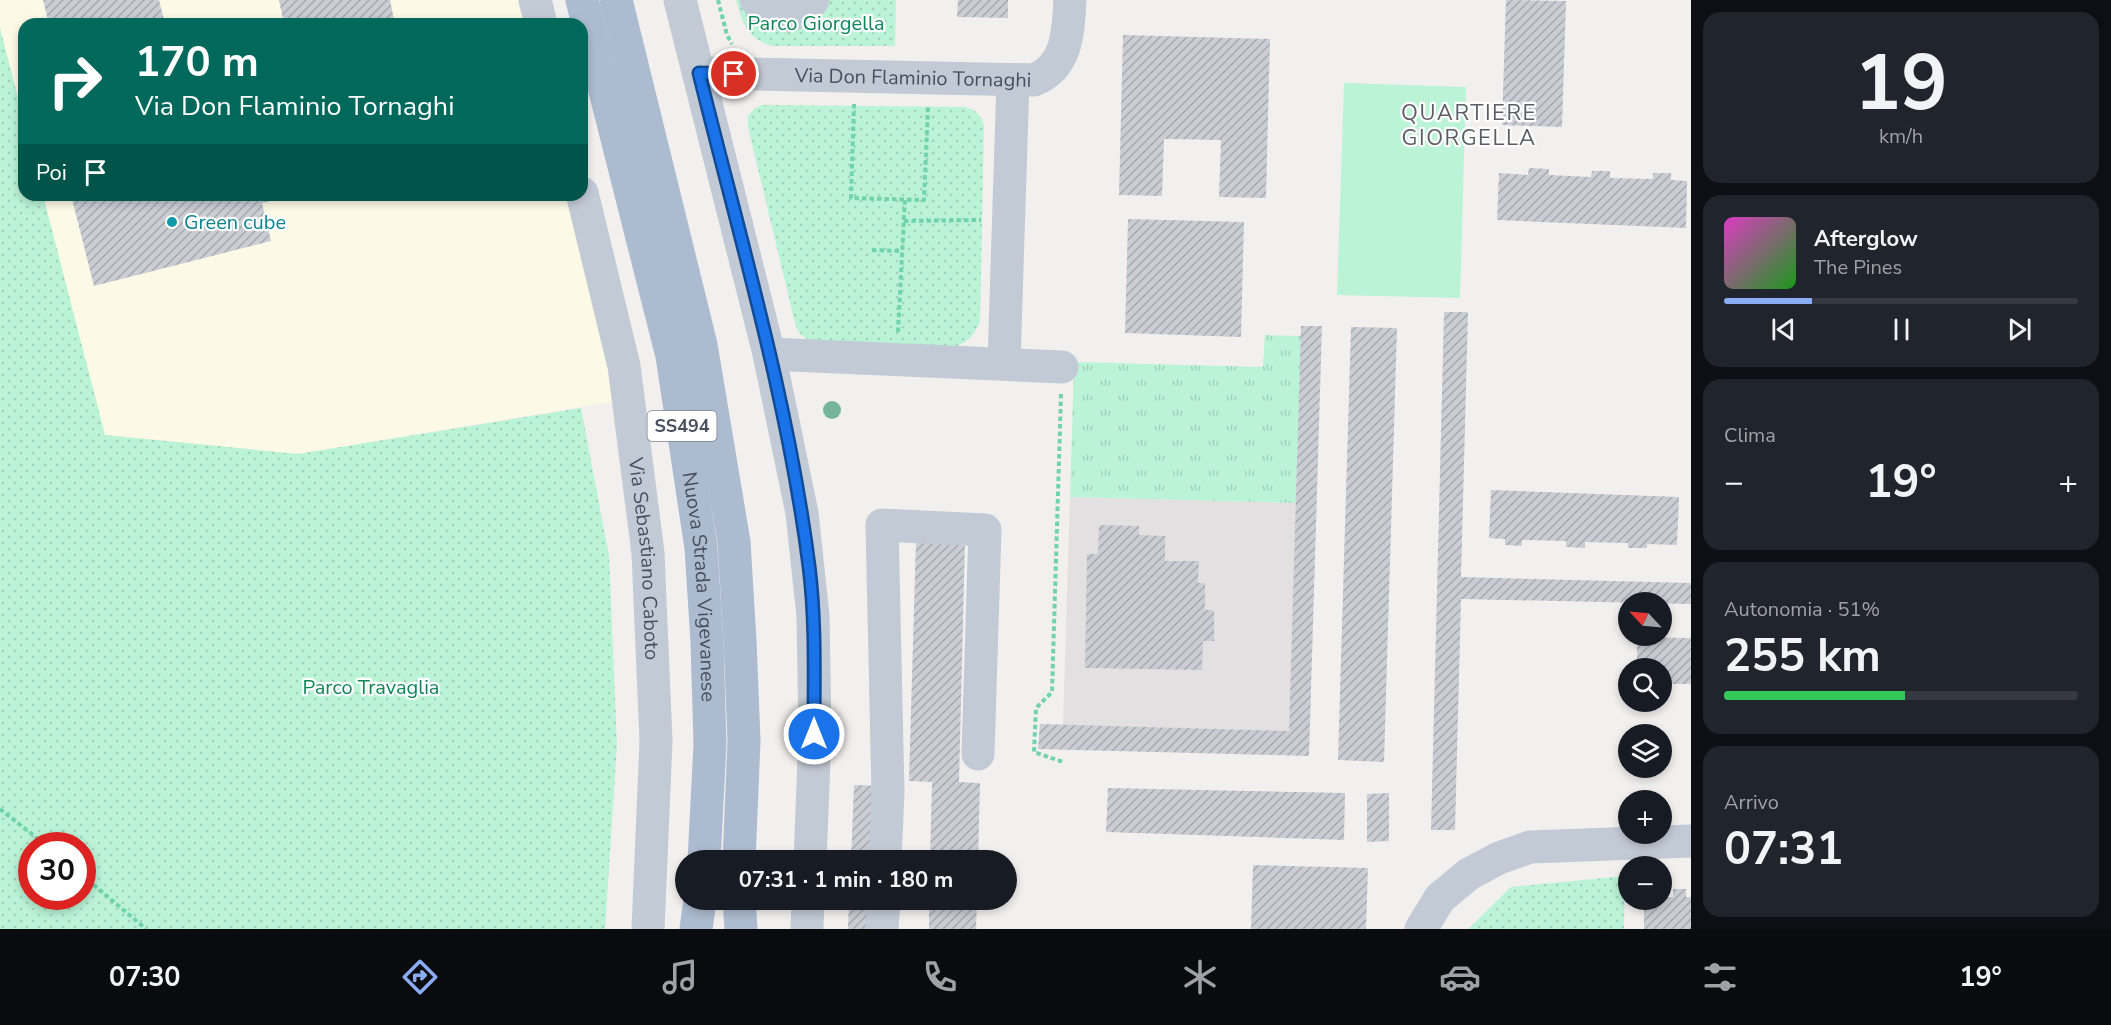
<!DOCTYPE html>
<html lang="it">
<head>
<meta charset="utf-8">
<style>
	body { margin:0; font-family:"Nunito Sans",sans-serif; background:#20242c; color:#f1f3f6; height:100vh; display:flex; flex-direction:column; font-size:22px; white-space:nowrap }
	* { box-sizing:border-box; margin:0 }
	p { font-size:20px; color:#9ea1a6 }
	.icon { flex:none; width:33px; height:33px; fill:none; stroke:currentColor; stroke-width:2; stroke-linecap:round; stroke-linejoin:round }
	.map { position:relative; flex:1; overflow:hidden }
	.drawer { display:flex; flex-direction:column; gap:12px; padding:12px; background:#0d0f14; width:420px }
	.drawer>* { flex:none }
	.guide { position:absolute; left:18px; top:18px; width:570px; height:183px; border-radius:18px; box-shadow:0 3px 9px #0003; background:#00695c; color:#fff; overflow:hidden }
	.needle { width:39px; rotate:296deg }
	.buttons { position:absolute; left:1618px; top:592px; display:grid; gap:12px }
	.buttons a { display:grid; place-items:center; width:54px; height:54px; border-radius:50%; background:#171b24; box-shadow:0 3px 9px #0003; font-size:30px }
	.speed { position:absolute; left:18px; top:832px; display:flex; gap:12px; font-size:30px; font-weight:700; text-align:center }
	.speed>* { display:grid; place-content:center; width:78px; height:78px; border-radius:50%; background:#171b24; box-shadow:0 3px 9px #0003; line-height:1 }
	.speed .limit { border:9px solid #d22; background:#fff; color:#111 }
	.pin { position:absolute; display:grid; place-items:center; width:51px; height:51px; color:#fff; margin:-26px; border:3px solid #fff; border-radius:50%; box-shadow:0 2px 6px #0007 }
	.me { position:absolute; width:66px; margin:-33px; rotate:0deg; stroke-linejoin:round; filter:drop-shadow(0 0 4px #0008) }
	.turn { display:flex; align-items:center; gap:21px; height:126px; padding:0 18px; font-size:27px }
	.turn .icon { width:78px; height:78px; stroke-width:2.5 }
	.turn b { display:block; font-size:42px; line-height:51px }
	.then { display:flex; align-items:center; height:57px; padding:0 18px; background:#0003; gap:12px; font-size:22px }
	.big { font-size:45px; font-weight:700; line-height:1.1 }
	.drawer .card { flex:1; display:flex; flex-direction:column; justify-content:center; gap:9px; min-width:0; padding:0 21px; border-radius:18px; background:#20242c }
	.drawer .dial { align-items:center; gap:0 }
	.dial b { font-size:78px; line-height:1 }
	.song { display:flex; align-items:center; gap:18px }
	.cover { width:72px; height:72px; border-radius:9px; background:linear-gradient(135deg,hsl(310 70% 55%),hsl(120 70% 35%)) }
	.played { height:6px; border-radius:3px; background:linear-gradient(90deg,#8aacf3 25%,#363941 25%) }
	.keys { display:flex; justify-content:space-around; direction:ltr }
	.heat { display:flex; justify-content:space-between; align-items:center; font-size:33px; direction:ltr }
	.charge { height:9px; border-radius:4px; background:linear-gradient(90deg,#34c759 51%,#363941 0) }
	.trip { position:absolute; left:675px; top:850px; width:342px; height:60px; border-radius:30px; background:#171b24; box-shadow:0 3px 9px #0003; font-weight:700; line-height:60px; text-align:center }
	.tabs { display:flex; height:96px; justify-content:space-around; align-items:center; background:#090b0e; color:#9ea1a6 }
	.tabs .icon { width:42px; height:42px }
	.tabs .current { color:#8aacf3 }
	.tabs b { font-size:27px; color:#f1f3f6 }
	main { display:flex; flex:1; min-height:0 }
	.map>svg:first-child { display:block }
	.commercial { fill:#fdf9e7 }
	.education { fill:#e3e0e1 }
	.grass { fill:url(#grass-tufts) }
	.park { fill:url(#park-dots); fill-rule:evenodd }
	.pitch { fill:#baf3d6 }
	.building { fill:url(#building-hatch) }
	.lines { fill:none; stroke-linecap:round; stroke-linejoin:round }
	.path { stroke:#70d3ad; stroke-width:4; stroke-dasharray:4.5 3; stroke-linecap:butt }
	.minor { stroke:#c2cad5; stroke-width:33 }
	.major { stroke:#adbbd0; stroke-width:33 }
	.tree { fill:#76b59c }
	.route-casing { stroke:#114b97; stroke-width:15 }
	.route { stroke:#1a73e8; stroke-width:10 }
	.culture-dot { fill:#0f9aa8; stroke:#fff; stroke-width:2 }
	.labels { text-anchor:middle; stroke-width:4.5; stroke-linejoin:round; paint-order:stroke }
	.shield { fill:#fff; stroke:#7e848e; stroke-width:1.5 }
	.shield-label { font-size:18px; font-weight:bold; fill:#46505e }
	.park-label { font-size:20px; fill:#108658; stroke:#fff }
	.street-label { font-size:20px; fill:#46505e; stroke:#fff }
	.culture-label { font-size:20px; fill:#0d838f; stroke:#fff; text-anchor:start }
	.quarter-label { font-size:22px; letter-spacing:1.5px; fill:#5b5e65; stroke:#fff }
</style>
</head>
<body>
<main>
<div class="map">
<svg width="1691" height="929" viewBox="0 0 1691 929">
	<defs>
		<pattern id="grass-tufts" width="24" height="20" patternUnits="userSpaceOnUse" patternTransform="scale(1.5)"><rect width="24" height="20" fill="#baf3d6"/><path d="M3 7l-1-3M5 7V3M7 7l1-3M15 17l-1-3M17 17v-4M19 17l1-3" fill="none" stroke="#a1d2ba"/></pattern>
		<pattern id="park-dots" width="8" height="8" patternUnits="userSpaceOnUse" patternTransform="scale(1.5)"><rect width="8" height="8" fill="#baf3d6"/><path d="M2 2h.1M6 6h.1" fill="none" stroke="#a1d2ba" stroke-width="1.8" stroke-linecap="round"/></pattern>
		<pattern id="building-hatch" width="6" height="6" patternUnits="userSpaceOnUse" patternTransform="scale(1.5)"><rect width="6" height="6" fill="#cbcdd5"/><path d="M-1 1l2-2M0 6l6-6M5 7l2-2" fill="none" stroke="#a7a9b0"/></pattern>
	</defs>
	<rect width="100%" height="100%" fill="#f2efef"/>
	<g class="commercial">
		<path d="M0,0H544L550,24H24V121L0,28Z"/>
		<path d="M582,150L635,362L641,397L298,454L105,435L43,195H582Z"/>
	</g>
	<path class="education" d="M1070,497L1296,503L1289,731L1063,725Z"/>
	<path class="grass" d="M1265,335L1301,336L1296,503L1070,497L1074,362L1263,367Z"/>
	<g class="park">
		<path d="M736,0H896L895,46H772C746,37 743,24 736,0Z"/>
		<path d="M0,28L24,121V195H43L105,435L298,454L581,408L609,556L617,744L605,929H0ZM32,846H82V897H32Z"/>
		<path d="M763,105L965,107C976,110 980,114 984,125L980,321C974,335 970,341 956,346L816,343C806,339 801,336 796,327L748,127V116L755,108Z"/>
		<path d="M1625,876L1624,929H1468L1511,887Z"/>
	</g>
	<path class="pitch" d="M1344,83L1466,87L1460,298L1337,295Z"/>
	<g class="building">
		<path d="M43,0H159L165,24H49Z"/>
		<path d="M279,0H390L395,24H284Z"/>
		<path d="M958,0H1008V18L957,17Z"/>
		<path d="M1506,0L1566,1L1562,127L1502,125Z"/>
		<path d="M1123,35L1270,39L1266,198L1219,197L1221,140L1164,139L1162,196L1119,195Z"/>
		<path d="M1529,168L1549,169V175L1591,177L1592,171H1610V178L1653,179V173H1671V180L1687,181L1686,228L1497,220L1499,173L1528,175Z"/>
		<path d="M71,195H290V196L262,203L271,241L94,286Z"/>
		<path d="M1128,219L1244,222L1241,337L1125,333Z"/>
		<path d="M1444,312H1468L1461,577L1691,583V604L1461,599L1455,830H1431Z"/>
		<path d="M1301,326H1322L1309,756L1038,749L1040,724L1289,731Z"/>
		<path d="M1351,327L1397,328L1384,762L1338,760Z"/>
		<path d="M1491,490L1679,497L1677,545L1647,544V548H1628V543L1585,542V548L1566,547V541L1522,540V546L1505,545V539L1489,538Z"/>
		<path d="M1099,525L1139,526V535L1165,536V561H1199L1198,583H1205V610H1214V641H1203L1202,670L1085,668L1087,554H1098Z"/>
		<path d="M916,540L965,541L959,782L980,783L978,861H930L932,782L909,781Z"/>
		<path d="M1637,637L1691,638V684H1662V669H1637Z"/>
		<path d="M854,785L879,786L876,861H851Z"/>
		<path d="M1108,788L1345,793L1344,840L1106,832Z"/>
		<path d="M1389,793V841L1367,842V794Z"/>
		<path d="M1253,865L1368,868L1366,929H1251Z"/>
		<path d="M1673,889H1686V897H1691V929H1644V900H1662V897H1673Z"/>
		<path d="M849,900H874L873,929H848Z"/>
		<path d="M929,900H977L976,929H929Z"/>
	</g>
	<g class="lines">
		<g class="path">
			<path d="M718,0L727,35L732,44"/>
			<path d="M854,104L851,198L924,200L928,107"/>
			<path d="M904,221L981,220"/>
			<path d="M872,250L902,251"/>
			<path d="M898,332L905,199"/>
			<path d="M1061,394L1052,692L1036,708L1034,752L1063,762"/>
			<path d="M0,809L47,846"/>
			<path d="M82,875L146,929"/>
		</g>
		<g class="minor">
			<path d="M535,0L541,24"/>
			<path d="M680,0L769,354L802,513L813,616L815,734L810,861"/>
			<path d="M756,0L763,7L788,16L803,10L813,0"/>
			<path id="s1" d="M699,73L1034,80C1068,66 1068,32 1070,0"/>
			<path id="s2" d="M582,193L624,366L648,553L656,741L648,929"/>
			<path d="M769,354L1062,367"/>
			<path d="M1004,363L1013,80"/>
			<path d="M885,861L888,793L882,525L985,530L978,754"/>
			<path d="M807,929L808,900"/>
			<path d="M882,929L884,900"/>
			<path d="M1421,929L1440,898L1469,874L1499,858L1530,847L1691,841"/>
		</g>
		<g class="major">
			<path id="s3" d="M582,0L672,356L701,548L707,642L710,744L704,861"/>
			<path d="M616,0L701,345L734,542L740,641L744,741L739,861"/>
			<path d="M739,900L741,929"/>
			<path d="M696,929L700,900"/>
		</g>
	</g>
	<circle class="tree" cx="832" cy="410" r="9"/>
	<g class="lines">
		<g class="route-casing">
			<path id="route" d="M734,74L699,73C739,235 788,400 809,566C816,621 814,678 814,734"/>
		</g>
		<use href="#route" class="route"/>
	</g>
	<circle class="culture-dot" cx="172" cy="222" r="6"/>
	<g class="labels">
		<rect class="shield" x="647.5" y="411" width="69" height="30" rx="4.5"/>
		<g class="shield-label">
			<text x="682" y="432">SS494</text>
		</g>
		<g class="park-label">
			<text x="816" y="30">Parco Giorgella</text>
			<text x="371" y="694">Parco Travaglia</text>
		</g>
		<g class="street-label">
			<text dy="7" stroke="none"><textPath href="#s1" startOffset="214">Via Don Flaminio Tornaghi</textPath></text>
			<text dy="7" stroke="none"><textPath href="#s2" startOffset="372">Via Sebastiano Caboto</textPath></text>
			<text dy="7" stroke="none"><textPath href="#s3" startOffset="600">Nuova Strada Vigevanese</textPath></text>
		</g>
		<g class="culture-label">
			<text x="184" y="229">Green cube</text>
		</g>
		<g class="quarter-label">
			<text x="1469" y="120">QUARTIERE<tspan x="1469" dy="25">GIORGELLA</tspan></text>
		</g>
	</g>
</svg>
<div class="buttons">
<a><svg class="needle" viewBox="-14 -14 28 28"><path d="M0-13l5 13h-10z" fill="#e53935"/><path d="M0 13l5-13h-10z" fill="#9ea1a6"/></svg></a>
<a><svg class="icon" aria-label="search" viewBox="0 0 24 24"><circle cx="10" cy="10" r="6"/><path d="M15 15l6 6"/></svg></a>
<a><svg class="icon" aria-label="layers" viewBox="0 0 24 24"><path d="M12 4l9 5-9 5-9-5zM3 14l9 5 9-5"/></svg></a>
<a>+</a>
<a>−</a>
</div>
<div class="speed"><div class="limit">30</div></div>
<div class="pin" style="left:734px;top:74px;background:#d93025"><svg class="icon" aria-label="arrive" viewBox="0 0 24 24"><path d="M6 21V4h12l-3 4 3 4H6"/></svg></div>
<svg class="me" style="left:814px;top:734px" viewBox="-20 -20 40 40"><circle r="17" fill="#1a73e8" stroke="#fff" stroke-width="3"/><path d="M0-11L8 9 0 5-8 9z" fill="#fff"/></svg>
<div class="trip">07:31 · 1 min · 180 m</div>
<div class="guide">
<div class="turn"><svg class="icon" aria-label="right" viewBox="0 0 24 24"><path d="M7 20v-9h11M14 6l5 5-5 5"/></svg><div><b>170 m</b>Via Don Flaminio Tornaghi</div></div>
<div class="then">Poi<svg class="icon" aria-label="arrive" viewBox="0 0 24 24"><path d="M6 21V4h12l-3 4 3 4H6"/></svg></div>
</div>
</div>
<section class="drawer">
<div class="card dial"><b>19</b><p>km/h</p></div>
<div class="card">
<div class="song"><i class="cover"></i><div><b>Afterglow</b><p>The Pines</p></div></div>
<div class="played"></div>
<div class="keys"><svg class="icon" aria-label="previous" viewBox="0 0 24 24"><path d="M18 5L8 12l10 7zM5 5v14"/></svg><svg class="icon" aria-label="pause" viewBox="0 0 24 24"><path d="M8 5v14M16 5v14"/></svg><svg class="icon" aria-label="next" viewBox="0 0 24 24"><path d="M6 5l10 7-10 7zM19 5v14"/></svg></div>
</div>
<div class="card"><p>Clima</p>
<div class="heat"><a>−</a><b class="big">19°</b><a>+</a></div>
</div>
<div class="card"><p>Autonomia · 51%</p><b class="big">255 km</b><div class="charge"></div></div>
<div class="card"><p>Arrivo</p><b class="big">07:31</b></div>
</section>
</main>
<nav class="tabs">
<b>07:30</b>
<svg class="icon current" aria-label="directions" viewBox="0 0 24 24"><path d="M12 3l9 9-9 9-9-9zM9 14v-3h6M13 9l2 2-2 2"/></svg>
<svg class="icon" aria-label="music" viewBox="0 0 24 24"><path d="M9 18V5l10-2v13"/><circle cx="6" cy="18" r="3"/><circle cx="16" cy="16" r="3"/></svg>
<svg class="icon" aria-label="phone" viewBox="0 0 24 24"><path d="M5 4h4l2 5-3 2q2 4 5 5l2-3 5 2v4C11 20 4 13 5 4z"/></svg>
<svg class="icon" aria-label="climate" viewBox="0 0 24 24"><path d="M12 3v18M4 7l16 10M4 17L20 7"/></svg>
<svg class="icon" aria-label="car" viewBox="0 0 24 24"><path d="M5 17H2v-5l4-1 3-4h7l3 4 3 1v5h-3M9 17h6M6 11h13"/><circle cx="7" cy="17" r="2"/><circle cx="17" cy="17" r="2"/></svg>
<svg class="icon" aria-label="filters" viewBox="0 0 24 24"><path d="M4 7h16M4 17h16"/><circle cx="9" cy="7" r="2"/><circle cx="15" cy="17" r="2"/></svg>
<b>19°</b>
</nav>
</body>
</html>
